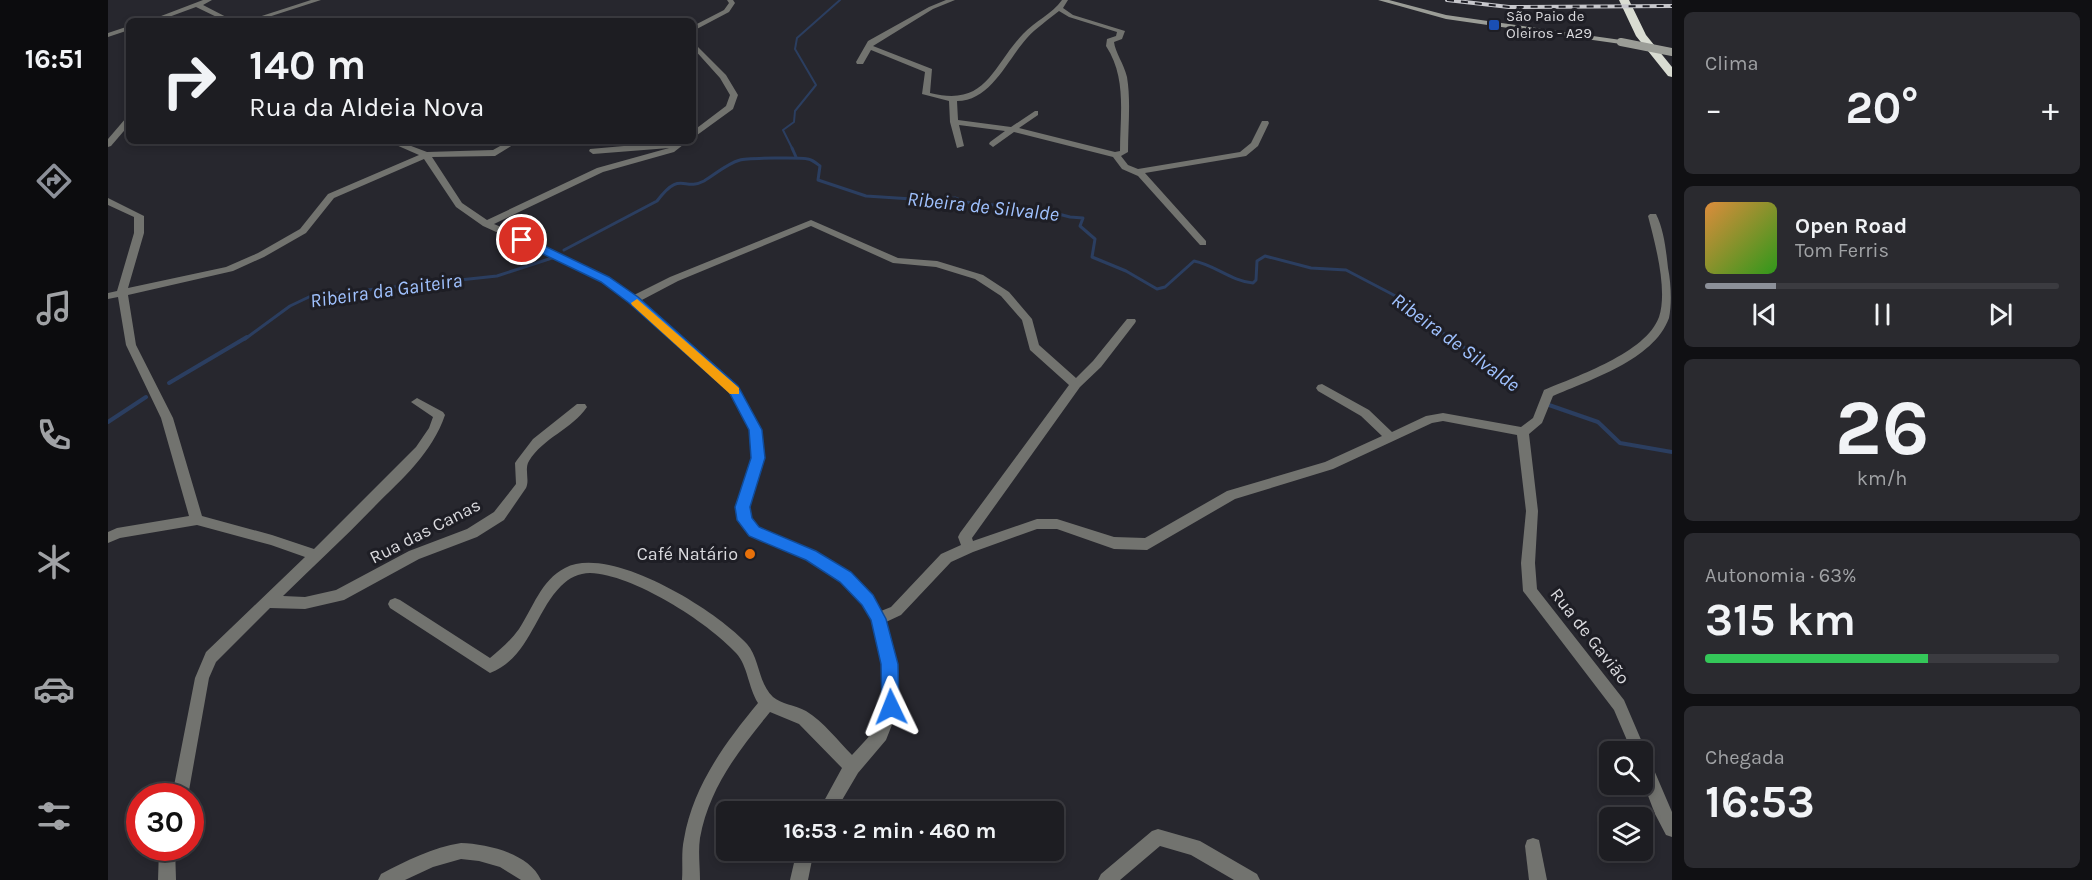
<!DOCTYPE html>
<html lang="pt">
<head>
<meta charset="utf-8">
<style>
	body { margin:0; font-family:Karla,sans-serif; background:#2a2a2f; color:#f1f3f6; height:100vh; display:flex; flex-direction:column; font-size:22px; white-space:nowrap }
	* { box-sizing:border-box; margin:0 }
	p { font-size:20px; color:#a0a2a5 }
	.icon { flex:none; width:33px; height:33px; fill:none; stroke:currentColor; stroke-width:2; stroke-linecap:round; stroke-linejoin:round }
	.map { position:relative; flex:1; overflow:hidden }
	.drawer { display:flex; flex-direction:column; gap:12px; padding:12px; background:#101013; width:420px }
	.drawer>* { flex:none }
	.guide { position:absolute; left:18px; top:18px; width:570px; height:126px; border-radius:9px; box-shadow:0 3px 9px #0003,0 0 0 2px #3b3b40; background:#1d1d22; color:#f1f3f6; overflow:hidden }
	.buttons { position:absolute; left:1491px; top:741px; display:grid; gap:12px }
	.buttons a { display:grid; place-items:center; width:54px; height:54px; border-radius:9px; background:#1d1d22; box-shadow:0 3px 9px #0003,0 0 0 2px #3b3b40; font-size:30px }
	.speed { position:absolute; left:18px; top:783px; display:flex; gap:12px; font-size:30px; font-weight:700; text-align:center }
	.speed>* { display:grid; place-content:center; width:78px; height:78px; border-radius:50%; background:#1d1d22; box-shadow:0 3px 9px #0003,0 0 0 2px #3b3b40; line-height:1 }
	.speed .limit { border:9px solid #d22; background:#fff; color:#111 }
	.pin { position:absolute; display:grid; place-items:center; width:51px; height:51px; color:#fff; margin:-26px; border:3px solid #fff; border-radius:50%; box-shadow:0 2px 6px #0007 }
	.me { position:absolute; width:66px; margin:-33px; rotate:358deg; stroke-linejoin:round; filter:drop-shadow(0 0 4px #0008) }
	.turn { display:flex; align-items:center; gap:21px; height:126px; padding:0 24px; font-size:27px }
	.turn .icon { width:78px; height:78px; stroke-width:2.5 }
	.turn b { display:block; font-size:42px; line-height:51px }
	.big { font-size:45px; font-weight:700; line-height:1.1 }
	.drawer .tile { flex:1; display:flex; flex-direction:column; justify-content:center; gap:9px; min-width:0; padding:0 21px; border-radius:9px; background:#2a2a2f }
	.drawer .dial { align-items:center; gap:0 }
	.dial b { font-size:78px; line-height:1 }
	.song { display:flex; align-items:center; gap:18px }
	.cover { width:72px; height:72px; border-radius:9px; background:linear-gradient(135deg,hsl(30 70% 55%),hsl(110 70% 35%)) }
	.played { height:6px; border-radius:3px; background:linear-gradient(90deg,#8c9099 20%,#3b3b40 20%) }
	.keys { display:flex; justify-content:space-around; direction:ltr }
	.heat { display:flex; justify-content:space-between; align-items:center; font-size:33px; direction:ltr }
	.charge { height:9px; border-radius:4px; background:linear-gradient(90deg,#34c759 63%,#3b3b40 0) }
	.trip { position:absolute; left:608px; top:801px; width:348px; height:60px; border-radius:9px; background:#1d1d22; box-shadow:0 3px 9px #0003,0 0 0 2px #3b3b40; font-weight:700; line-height:60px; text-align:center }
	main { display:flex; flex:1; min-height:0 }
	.dock { display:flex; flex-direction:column; width:108px; justify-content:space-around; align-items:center; background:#0c0c0e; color:#a0a2a5 }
	.dock .icon { width:42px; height:42px }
	.dock .current { color:#8c9099 }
	.dock b { font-size:27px; color:#f1f3f6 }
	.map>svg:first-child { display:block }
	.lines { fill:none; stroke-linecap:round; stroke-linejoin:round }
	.stream-far2 { stroke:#2b3e60; stroke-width:2 }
	.stream-far1 { stroke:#2b3e60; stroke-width:3 }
	.stream { stroke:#2b3e60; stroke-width:4 }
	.street { fill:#72736f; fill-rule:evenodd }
	.secondary { fill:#9b9d97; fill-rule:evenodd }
	.highway { fill:#d9dcd2; fill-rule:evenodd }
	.rail-casing { stroke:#c7c7cc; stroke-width:4 }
	.rail { stroke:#1e1e25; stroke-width:2; stroke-dasharray:7; stroke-linecap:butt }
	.secondary-bridge { stroke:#9b9d97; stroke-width:8 }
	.route { fill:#1a73e8; stroke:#114b97; stroke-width:1.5 }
	.slow { fill:#f59e0b }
	.transit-dot { fill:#1a4fb4; stroke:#1e1e25; stroke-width:2 }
	.food-dot { fill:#e8710a; stroke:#1e1e25; stroke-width:2 }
	.labels { text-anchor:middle; stroke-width:6; stroke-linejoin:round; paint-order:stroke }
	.far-poi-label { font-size:15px; fill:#dadade; stroke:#1e1e25; text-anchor:start }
	.street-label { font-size:18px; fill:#dadade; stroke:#1e1e25 }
	.poi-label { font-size:18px; fill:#dadade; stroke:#1e1e25; text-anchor:end }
	.water-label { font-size:20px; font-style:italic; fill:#a0c2ff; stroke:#1e1e25 }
</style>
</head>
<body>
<main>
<nav class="dock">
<b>16:51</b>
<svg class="icon current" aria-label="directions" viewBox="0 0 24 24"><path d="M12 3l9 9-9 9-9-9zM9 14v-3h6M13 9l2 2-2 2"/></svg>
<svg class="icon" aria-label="music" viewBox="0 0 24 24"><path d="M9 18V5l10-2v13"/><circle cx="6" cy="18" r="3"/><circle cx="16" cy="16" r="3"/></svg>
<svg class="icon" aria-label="phone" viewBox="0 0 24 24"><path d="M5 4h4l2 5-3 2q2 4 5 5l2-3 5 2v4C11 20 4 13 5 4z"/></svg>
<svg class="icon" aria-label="climate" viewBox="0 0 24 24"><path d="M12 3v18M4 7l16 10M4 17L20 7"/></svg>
<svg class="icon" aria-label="car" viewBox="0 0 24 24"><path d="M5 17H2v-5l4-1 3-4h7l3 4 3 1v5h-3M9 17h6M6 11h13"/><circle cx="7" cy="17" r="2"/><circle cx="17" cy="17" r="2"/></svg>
<svg class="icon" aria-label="filters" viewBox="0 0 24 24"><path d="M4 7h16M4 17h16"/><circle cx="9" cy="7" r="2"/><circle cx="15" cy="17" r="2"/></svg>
</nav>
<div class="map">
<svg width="1564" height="880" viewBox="0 0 1564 880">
	<rect width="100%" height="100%" fill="#27272e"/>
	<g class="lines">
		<path class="stream-far2" d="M685,150L675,130L686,122L687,111L708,85L687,49L689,38L732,0"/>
		<g class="stream-far1">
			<path d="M684,148L688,157"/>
			<path d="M456,250L549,201C573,169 575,192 596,181C608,174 618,164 632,160C637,158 695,157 700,159C705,160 708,163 712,166L710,180L758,196L804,199L818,197L832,200L847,198L857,202L935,210L962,217L975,218L972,226L987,239L984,257L1018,271L1049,289L1057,287L1086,261C1107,265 1123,281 1145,283L1148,280L1149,261L1157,256L1203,268L1238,270L1299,302L1342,339"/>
			<path d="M137,339L182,306L203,296L389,276L444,258"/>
		</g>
		<g class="stream">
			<path d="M1340,337L1394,374"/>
			<path d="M61,383L139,337"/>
			<path d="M1441,405L1490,422L1512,443L1564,452"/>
			<path d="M0,422L38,397"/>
		</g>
		<g class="street">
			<path d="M95,0H104L95,5L126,21H117L88,7L50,21H40Z"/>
			<path d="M203,0H213L148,21H138Z"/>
			<path d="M619,0H625L627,3L621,12L585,31V26L616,10L621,3Z"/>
			<path d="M838,0H847L825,9L765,46L824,69L822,93C879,107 883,68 915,34C927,21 944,14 954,0H960L955,8L965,15L1017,31L1014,39L1006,42C1007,52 1016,64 1019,77C1023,101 1020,127 1020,152L1013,156L1020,165L1030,169L1132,152L1143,143L1154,121H1160L1161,123L1150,146L1138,156L1037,173L1098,241V245H1092L1030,176L1014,169L1005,157L906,132L885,147L881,144L882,142L897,131L851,125L856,146L849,148L842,122L841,101L814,94L817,72L763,50L755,64H749L748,62L760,41L821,7ZM951,11L961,17L1009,32L1008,36L999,39L998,46C1019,78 1012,115 1012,151L1007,152L911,128L930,115V111H927L903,127L850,120L849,101C883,101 899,60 919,38C928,28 940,20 951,11Z"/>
			<path d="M21,26V30L0,37V33Z"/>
			<path d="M585,42L618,75L630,95L625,109L585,138V131L618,106L622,95L612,78L585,48Z"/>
			<path d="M18,118H21V125L3,146L0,147V139Z"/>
			<path d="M279,141H290L319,152L385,150L401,141H411L387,156L324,157L354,203L379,220L489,168L561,148L485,154L481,151L482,149L561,142L565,145L570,141H580L566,152L495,172L386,224C434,245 482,265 526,295L562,277L703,220L790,258L829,261L875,275L901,292L924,319L931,345L968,378L985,361L1019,319H1027L1028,321L1027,323L993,367L972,387L864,538L865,541L929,519H949L1006,537L1037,538L1119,491L1217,462L1274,436L1253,416L1210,391L1208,388L1210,385L1214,384L1261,410L1284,432L1318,416L1335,413L1413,427L1425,418L1436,390C1469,376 1538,353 1551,317C1560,290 1547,243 1540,216L1542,214H1548C1556,230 1558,250 1560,268C1563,283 1564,303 1561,318C1546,360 1481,380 1445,396L1434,423L1421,434L1430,511L1427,563L1429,589L1516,700L1564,812V837L1558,835L1547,814L1534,780V752H1524L1506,710L1415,591L1413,563L1418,511L1409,435L1335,421L1324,423L1225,469L1127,499L1039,550L1006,549L949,529H929L865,552L843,562L793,615L778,622L788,664L791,707L778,740L750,773L727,812H710L734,768L691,724L662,712C631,750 601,788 592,838C590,852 592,866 592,880H574C575,866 573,852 576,839C585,786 617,743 650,703C640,687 640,666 628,653C600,622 524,574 482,573C471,573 461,578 453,586C427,612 421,658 382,673L282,608L280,604L282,600L287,598L292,600L382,658C393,649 403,640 411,629C425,608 433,580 457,568C502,544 608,610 639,644C652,659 650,683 665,697C673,704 687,705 698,711C716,722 730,741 744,755L767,730L775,707L774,664L763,620L755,604L733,581L698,559L641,536L632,524L628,507L644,458L641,430L621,392L521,302L493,282L464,266L375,226L348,207L316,159L226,198L198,233L156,257L125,271L20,295L28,345L65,418L94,516L164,535L206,549L308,447L321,428L325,417L303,402L309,398L335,412L337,415C324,453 295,478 267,506C237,537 206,566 175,596L197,597L228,590L301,551L359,529L386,512L408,484L407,463L409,460L425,439L469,404H477L479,407C464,429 435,438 421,461C416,469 422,480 418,488L396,520L369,537L311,559L236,600L197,609L162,608L108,662L101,678L80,796H64L87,678L98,652L197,557L163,545L89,525L12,538L0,543V532L9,528L81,516L53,418L18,345L10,297L0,299V293L9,291L26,233V217L0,205V198L36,216V233L20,288L118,267L150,253L192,229L220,194L311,155ZM703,226L785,263L828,267L867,279L893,296L914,320L922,350L961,385L852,533L850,537L853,545L833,554L783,607L773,611L765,596L743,573L708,551L651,528L643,518L640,507L656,458L653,430L629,386L532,301L570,281Z"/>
			<path d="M1050,829L1092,841L1149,874L1152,880H1126L1083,855L1052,846L1012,880H990L993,874L1044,831Z"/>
			<path d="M1425,838L1431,840L1439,880H1421L1417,846L1419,840Z"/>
			<path d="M353,843C379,844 421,853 433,880H413L392,867L371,861L353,859L325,867L297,880H270L273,874C298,861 325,847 353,843Z"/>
			<path d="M51,848H67L68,880H50Z"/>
			<path d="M689,850H706L700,880H682Z"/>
		</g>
		<path class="secondary" d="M1270,0H1281L1338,15L1513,40L1517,42L1513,44L1338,19Z"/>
		<path class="highway" d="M1511,0H1521L1538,35L1564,67V77L1560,76L1528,36Z"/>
		<g class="rail-casing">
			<path id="rail" d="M1339,0L1401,7L1564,6"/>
		</g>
		<use href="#rail" class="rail"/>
		<path class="secondary-bridge" d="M1513,42L1564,52"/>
	</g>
	<path class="route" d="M410,237H418L501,277L530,297L630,386L654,430L657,458L642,507L644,518L651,527L708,551L743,572L765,595L778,619L790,664L791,707L789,713L783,716L777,713L774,707L773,664L763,620L754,605L732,582L698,560L641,536L629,520L627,507L643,458L641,430L621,392L521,303L493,282L410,242Z"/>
	<path class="slow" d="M529,299L631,388V394H622L524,305L523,303Z"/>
	<rect class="transit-dot" x="1380" y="19" width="12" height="12" rx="3"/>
	<circle class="food-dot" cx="642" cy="554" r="6"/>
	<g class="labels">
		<g class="far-poi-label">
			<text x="1398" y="21">São Paio de<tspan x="1398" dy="17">Oleiros - A29</tspan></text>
		</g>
		<g class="street-label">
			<text transform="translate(317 531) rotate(-27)" y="6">Rua das Canas</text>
			<text transform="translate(1482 636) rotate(52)" y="6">Rua de Gavião</text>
		</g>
		<g class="poi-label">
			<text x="630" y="560">Café Natário</text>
		</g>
		<g class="water-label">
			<text transform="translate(875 206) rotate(6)" y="7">Ribeira de Silvalde</text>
			<text transform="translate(278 290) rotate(-8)" y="7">Ribeira da Gaiteira</text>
			<text transform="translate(1348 342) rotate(36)" y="7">Ribeira de Silvalde</text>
		</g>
	</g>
</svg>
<div class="buttons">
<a><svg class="icon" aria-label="search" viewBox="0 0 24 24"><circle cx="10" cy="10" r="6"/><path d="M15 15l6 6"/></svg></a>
<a><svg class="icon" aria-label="layers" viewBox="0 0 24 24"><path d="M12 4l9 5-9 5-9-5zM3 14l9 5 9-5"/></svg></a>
</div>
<div class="speed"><div class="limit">30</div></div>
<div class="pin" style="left:414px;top:240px;background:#d93025"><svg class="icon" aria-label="arrive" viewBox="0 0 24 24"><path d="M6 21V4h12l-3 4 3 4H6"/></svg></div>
<svg class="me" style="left:783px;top:707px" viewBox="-20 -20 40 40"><path d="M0-17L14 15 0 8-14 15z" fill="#1a73e8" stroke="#fff" stroke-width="4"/></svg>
<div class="trip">16:53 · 2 min · 460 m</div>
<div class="guide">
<div class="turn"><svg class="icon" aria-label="right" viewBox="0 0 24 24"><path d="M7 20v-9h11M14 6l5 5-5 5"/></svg><div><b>140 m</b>Rua da Aldeia Nova</div></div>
</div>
</div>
<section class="drawer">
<div class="tile"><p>Clima</p>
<div class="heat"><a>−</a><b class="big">20°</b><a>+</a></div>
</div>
<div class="tile">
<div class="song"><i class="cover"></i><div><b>Open Road</b><p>Tom Ferris</p></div></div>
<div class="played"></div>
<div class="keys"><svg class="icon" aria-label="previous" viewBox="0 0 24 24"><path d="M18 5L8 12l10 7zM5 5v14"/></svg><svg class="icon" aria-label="pause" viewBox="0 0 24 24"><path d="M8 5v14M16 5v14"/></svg><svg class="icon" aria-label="next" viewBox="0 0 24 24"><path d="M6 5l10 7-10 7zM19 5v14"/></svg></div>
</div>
<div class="tile dial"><b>26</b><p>km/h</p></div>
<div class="tile"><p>Autonomia · 63%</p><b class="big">315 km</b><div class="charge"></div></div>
<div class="tile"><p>Chegada</p><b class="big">16:53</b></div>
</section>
</main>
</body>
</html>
